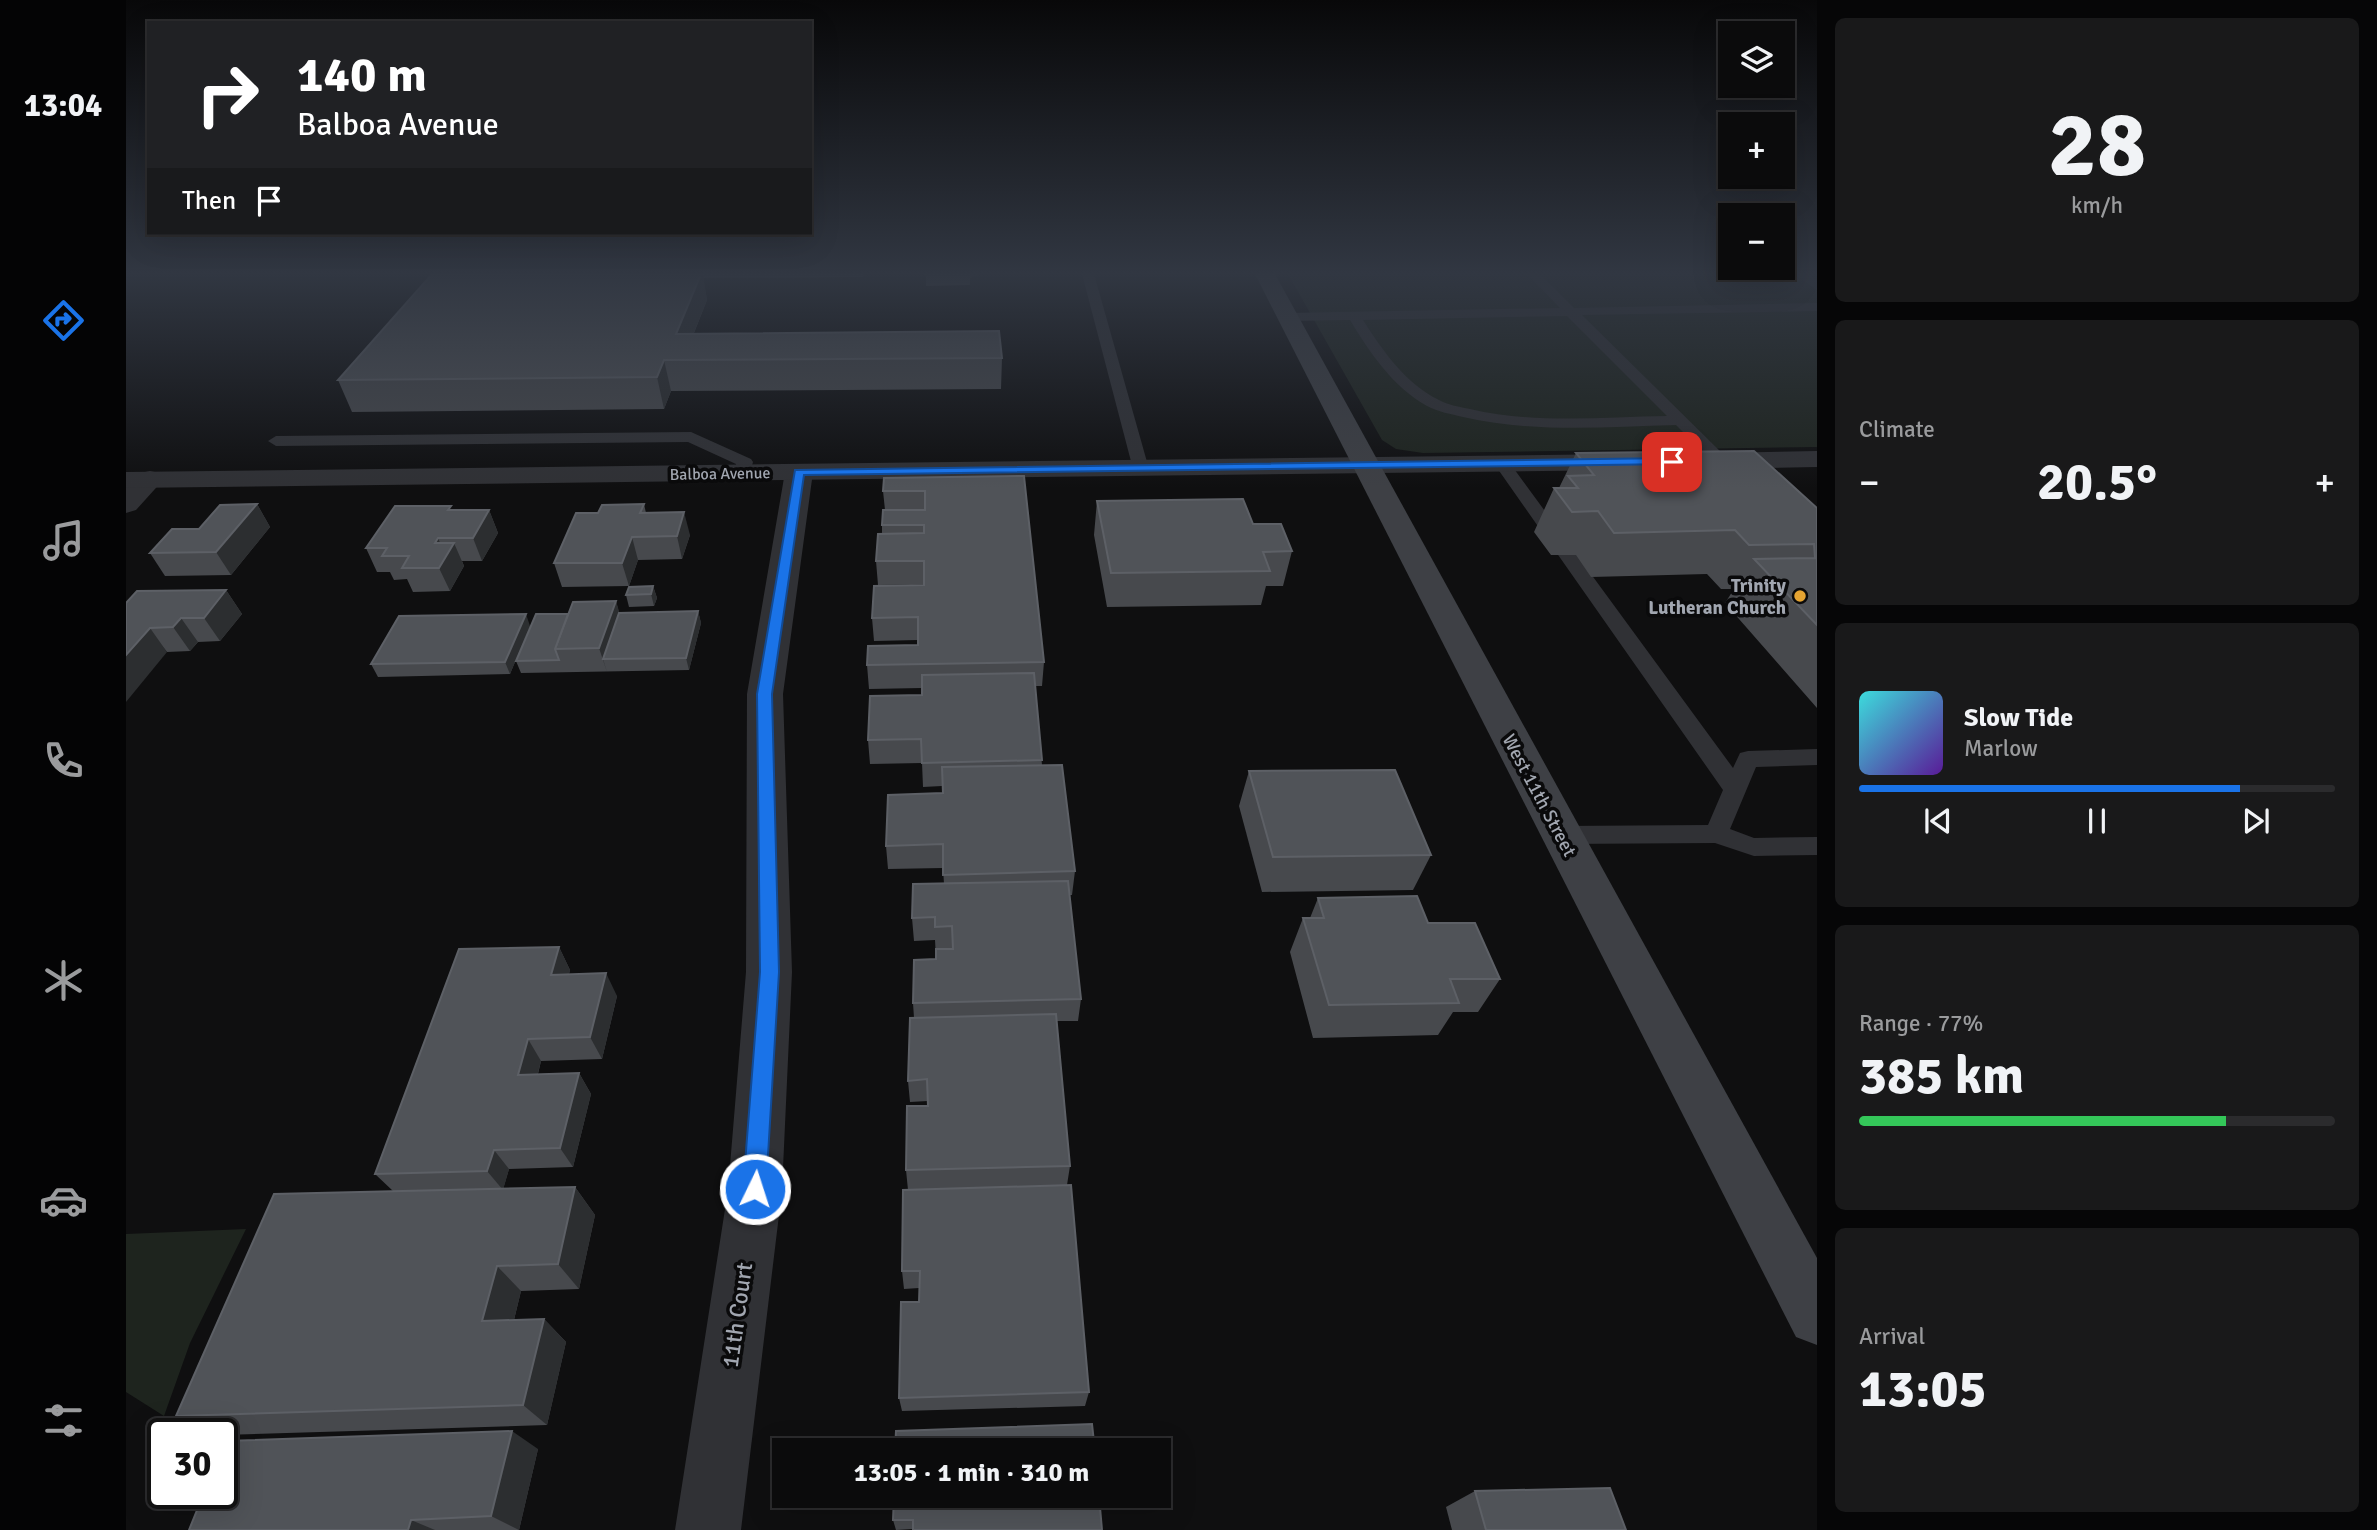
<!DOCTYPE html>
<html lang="en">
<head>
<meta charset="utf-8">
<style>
	body { margin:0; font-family:Signika,sans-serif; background:#19191a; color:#f1f3f6; height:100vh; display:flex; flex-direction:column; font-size:26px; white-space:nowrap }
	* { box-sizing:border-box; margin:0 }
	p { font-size:23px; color:#9a9b9d }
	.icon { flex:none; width:38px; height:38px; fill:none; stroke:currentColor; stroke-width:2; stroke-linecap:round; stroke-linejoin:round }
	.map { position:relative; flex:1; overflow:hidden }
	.drawer { display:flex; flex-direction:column; gap:18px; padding:18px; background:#060607; width:560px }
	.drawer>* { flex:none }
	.banner { position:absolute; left:21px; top:21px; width:665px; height:214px; border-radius:0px; box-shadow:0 7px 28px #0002,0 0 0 2px #2b2b2d; background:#202124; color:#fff; overflow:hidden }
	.controls { position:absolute; left:1592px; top:21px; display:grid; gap:14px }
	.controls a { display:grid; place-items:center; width:77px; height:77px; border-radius:0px; background:#0b0b0c; box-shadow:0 7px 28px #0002,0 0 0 2px #2b2b2d; font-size:35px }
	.speed { position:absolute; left:21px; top:1418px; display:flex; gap:14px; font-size:35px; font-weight:700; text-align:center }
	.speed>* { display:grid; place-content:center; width:91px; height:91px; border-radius:50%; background:#0b0b0c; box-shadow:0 7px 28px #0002,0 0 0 2px #2b2b2d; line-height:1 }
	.speed .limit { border:4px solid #111; border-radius:10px; background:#fff; color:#111 }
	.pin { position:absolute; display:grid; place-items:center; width:60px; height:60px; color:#fff; margin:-30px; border-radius:14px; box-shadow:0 4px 10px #0006 }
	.me { position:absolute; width:77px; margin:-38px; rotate:4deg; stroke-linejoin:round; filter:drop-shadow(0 0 5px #0008) }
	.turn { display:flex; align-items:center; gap:24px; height:147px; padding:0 35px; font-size:32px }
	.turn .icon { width:91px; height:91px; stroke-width:2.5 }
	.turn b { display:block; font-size:49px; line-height:60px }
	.then { display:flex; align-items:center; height:66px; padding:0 35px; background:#0003; gap:14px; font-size:26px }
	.big { font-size:52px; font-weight:800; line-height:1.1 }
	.drawer .widget { flex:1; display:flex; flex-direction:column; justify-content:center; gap:10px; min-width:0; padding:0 24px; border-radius:10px; background:#19191a }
	.drawer .dial { align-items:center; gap:0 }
	.dial b { font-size:91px; line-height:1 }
	.song { display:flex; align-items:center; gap:21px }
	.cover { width:84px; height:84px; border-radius:10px; background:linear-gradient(135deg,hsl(180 70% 55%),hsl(270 70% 35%)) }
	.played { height:7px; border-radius:4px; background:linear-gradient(90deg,#1a73e8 80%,#2b2b2d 80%) }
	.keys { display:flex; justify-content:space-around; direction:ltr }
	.heat { display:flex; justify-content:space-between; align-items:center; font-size:38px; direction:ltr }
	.charge { height:10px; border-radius:5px; background:linear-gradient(90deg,#34c759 77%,#2b2b2d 0) }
	.trip { position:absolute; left:646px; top:1438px; width:399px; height:70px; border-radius:0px; background:#0b0b0c; box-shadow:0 7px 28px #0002,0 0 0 2px #2b2b2d; font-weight:800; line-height:70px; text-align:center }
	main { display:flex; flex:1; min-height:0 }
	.menu { display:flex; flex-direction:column; width:126px; justify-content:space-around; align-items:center; background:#040405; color:#9a9b9d }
	.menu .icon { width:49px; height:49px }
	.menu .current { color:#1a73e8 }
	.menu b { font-size:32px; color:#f1f3f6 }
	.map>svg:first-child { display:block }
	.green { fill:#1e241e }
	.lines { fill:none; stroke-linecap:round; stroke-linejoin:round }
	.service { fill:#303135; fill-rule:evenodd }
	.minor { fill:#303135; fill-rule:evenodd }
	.tertiary { fill:#303135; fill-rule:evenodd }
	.secondary { fill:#3e4045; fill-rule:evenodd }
	.wall { fill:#47494d }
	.shaded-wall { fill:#2c2e30 }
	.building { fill:#505358; stroke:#5d6066; stroke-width:2 }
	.route { fill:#1a73e8; stroke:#114b97; stroke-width:2 }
	.poi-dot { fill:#e5a432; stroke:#0a0a0b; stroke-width:2.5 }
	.labels { text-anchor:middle; stroke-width:7; stroke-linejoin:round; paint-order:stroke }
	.far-street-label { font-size:16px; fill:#a1a6b0; stroke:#0a0a0b }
	.poi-label { font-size:19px; font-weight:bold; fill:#a1a6b0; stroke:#0a0a0b; text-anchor:end }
	.street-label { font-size:19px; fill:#a1a6b0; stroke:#0a0a0b }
	.near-street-label { font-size:23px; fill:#a1a6b0; stroke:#0a0a0b }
</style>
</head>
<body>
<main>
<nav class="menu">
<b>13:04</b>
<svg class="icon current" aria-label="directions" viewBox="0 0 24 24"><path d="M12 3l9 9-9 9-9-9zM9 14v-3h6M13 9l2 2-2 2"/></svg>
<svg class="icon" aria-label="music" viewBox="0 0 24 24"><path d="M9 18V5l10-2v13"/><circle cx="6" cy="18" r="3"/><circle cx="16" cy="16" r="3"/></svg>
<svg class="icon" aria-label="phone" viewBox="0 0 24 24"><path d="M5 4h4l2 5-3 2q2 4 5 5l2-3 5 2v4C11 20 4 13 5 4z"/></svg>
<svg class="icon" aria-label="climate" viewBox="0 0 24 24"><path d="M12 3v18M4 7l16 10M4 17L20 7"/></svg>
<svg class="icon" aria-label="car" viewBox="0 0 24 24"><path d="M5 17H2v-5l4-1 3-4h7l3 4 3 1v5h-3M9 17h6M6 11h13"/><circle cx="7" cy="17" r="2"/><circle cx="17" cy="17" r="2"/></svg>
<svg class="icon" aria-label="filters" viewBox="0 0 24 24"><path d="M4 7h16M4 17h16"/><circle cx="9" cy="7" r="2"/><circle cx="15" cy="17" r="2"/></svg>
</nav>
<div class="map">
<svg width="1691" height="1530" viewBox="0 0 1691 1530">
	<rect width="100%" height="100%" fill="#0f0f10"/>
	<g class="green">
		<path d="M1162,274H1691V447L1297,453L1270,449L1256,440Z"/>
		<path d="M120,1229L64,1343L38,1416L0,1392V1234Z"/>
	</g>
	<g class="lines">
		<g class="service">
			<path d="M956,274H968L1023,469L1021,472L1015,474L1007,469Z"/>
			<path d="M1401,274H1414L1448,308L1691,303V311L1456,315L1601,458L1603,461L1601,464H1589L1550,425C1478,427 1407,433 1337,417C1325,414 1312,412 1301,406C1267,387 1244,353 1224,320L1161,321L1154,317L1161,313L1434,308ZM1441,316L1541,416C1475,417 1408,424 1344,409C1334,407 1322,405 1313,400C1279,383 1257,351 1237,320Z"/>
			<path d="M1668,274H1682L1691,280V290Z"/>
			<path d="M565,432L625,459L627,462L623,477H611L609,473L610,464L562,442L150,446L142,441L150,436Z"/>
			<path d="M1377,460L1383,462L1607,768L1614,753L1622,751L1691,749V765L1630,767L1604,829L1628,838L1691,837V855L1628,856L1589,843L1435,844L1426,842L1423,835L1426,828L1435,826L1582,825L1597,790L1369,465Z"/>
		</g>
		<g class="minor">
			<path d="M673,464L683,466L687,472L657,694L666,972L656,1190L615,1530H549L602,1190L620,972L621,694L659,472L663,466Z"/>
			<path d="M24,471L34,473L38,479L10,510L0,513V487L14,473Z"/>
		</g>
		<g class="tertiary">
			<path d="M1691,451V467L1588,469L1578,467L1574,461L1578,455L1588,453Z"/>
			<path d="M1496,454L1506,456L1510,462L1506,468L1496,470L0,488V472Z"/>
		</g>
		<path class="secondary" d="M1129,274H1149L1691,1258V1345L1670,1337Z"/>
	</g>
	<g class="wall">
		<path d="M306,274H738L737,277L577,278L581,300L568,333L876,358L875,389L545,391L538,409L226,412L212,380Z"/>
		<path d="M796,274H854L844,278V285L800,286V275Z"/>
		<path d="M1450,453L1691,508V708L1599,603L1608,589H1595L1581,574L1465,577L1450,555H1425L1408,532L1428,488H1433Z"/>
		<path d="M898,476L918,662L916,686H909L916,765L949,871L946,895H943L955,999L952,1021H931L944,1166L941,1185L963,1392L959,1406L776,1411L773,1398L793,1302V1288L778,1289L776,1271L782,1190L780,1170L802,1106V1101L784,1102L782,1081L788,1018L787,1003L810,959L809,940L788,941L786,918L818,884L817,868L762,869L760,846L817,793L816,786L797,787L796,763L744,764L742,740L796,695V688L743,689L741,665L792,645V640L748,641L746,618L798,585V584L752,585L750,561L756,534V525L759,510L757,491Z"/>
		<path d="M971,501L1127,524L1166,551L1157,586H1140L1135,605L981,607L968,535Z"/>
		<path d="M131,504L144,527L105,575L39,576L24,553L73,529Z"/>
		<path d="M518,504L520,513L564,535L556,559L512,560L503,586L436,587L428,563L472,513Z"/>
		<path d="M327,510H363L372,533L356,561H336L338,566L324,591L287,592L281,579L268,580L264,572H251L240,548Z"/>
		<path d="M527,586L531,598L528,606L503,607L500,595Z"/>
		<path d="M100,590L116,614L94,641L72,642L64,651L41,652L0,603Z"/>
		<path d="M490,601L493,613L572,611L575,623L563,670L395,673L390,661L442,614Z"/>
		<path d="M404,626L384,674L252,677L245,664Z"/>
		<path d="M1123,771L1305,855L1287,890L1136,892L1113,806Z"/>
		<path d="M1192,898L1302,923L1374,979L1352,1012H1327L1312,1035L1187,1038L1164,952L1177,918H1184Z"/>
		<path d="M433,947L444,970L443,974L491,996L476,1059L415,1061L412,1074L453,1073L465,1094L447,1167L383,1169L377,1189L449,1187L469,1215L453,1289L395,1291L388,1320L418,1319L440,1342L421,1425L96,1435V1433H90L50,1416L267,1191L249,1174Z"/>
		<path d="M412,1449L393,1530H63Z"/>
		<path d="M1349,1491L1500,1530H1326L1320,1507Z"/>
		<path d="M973,1496L787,1529L770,1530L767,1520Z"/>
	</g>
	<g class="shaded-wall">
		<path d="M575,274H577L581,300L557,360L550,334Z"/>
		<path d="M844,274H854L844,278Z"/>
		<path d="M538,360L545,391L538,409L531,377Z"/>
		<path d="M131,504L144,527L105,575L90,552Z"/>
		<path d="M363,510L372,533L356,561L347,538Z"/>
		<path d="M558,512L564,535L556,559L551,536Z"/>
		<path d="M506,537L512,560L503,586L496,563Z"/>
		<path d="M312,538L320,557L328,543L338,566L324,591L313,568L309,543Z"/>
		<path d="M527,586L531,598L528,606L525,594Z"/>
		<path d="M100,590L116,614L94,641L78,618Z"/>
		<path d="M490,601L497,625L477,659L481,672L473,648Z"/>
		<path d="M572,611L575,623L563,670L560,658Z"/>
		<path d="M400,614L404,626L384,674L379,662Z"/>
		<path d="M55,618L72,642L64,651L47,627Z"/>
		<path d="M24,628L41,652L0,702V655Z"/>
		<path d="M433,947L444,970L437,997L425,975Z"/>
		<path d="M480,973L491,996L476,1059L464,1037Z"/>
		<path d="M402,1039L415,1061L406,1096L392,1075Z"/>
		<path d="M453,1073L465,1094L447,1167L434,1148Z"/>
		<path d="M368,1150L383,1169L377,1190L361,1171Z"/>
		<path d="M449,1187L469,1215L453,1289L432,1264Z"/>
		<path d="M371,1266L395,1291L382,1344L356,1321Z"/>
		<path d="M418,1319L440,1342L421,1425L397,1405Z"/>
		<path d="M386,1431L412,1449L393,1530L365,1516Z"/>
		<path d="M285,1520L309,1530H282Z"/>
	</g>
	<g class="building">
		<path d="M306,274H575L550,334L873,331L876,358L538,360L531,377L212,380Z"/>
		<path d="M1628,451L1691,508V625L1628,559L1689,558L1688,544L1623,545L1609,530L1488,533L1472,511L1446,512L1428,488H1452L1442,476L1468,475L1450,453Z"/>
		<path d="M898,476L918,662L741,665L742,646L792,645V617L746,618L748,586L798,585V561H750L752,534L798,533V525H756L757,510H799V491H757L758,478Z"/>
		<path d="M1117,499L1127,524H1155L1166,551L1137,552L1144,571L985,573L971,501Z"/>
		<path d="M131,504L90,552L24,553L46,529H73L94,505Z"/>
		<path d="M518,504L514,513L558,512L551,536L506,537L496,563H428L450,513H472L476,505Z"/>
		<path d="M269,506H325L322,510H363L347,538H312L309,543H328L313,568H276L283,556H256L261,548H240Z"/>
		<path d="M527,586L525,594L500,595L503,587Z"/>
		<path d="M100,590L78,618H55L47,627L24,628L0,655V603L11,591Z"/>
		<path d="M490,601L473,648L429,649L447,602Z"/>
		<path d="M572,611L560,658L477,659L493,613Z"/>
		<path d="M400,614L379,662L245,664L273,616Z"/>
		<path d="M410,614H442L429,649L433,660L390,661Z"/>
		<path d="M908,673L916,760L796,763L795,739L742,740L744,696L796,695V675Z"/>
		<path d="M936,765L949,871L817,875V844L760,846L762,795L817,793L816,767Z"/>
		<path d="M1269,770L1305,855L1147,857L1123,771Z"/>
		<path d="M942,881L955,999L787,1003L788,960L810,959V949H827L826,926L809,927V917L786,918L787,884Z"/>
		<path d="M1291,896L1302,923H1349L1374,979H1324L1333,1003L1203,1005L1177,918H1198L1192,898Z"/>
		<path d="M433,947L425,975L480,973L464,1037L402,1039L392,1075L453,1073L434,1148L368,1150L361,1171L249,1174L333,949Z"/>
		<path d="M930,1014L944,1166L780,1170L781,1106H802L801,1079L782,1081L784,1018Z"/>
		<path d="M945,1185L963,1392L773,1398L775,1302H793L794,1271H776L777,1190Z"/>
		<path d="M449,1187L432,1264L371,1266L356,1321L418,1319L397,1405L50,1416L148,1194Z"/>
		<path d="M966,1424L969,1451H769L770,1431Z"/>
		<path d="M386,1431L365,1516L285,1520L282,1530H63L78,1493H96V1448L99,1441Z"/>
		<path d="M1484,1488L1500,1530H1360L1349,1491Z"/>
		<path d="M768,1496H973L976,1530H787V1520H767Z"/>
	</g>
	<linearGradient id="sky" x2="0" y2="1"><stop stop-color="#080809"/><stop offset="0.56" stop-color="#313742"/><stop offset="1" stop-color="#313742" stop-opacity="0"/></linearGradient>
	<rect width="1691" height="488" fill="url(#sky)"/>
	<path class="route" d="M1546,458L1550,459V464L678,475L646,694L653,972L640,1189L636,1197L629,1201L621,1197L617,1189L634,972L631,694L669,470Z"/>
	<circle class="poi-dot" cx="1674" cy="596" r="7"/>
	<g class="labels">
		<g class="far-street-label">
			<text transform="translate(594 473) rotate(-1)" y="6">Balboa Avenue</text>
		</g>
		<g class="poi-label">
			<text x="1660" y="592">Trinity<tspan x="1660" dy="22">Lutheran Church</tspan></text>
		</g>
		<g class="street-label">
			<text transform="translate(1414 795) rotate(62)" y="7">West 11th Street</text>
		</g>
		<g class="near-street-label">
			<text transform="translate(611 1315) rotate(-82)" y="8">11th Court</text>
		</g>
	</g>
</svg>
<div class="controls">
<a><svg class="icon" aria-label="layers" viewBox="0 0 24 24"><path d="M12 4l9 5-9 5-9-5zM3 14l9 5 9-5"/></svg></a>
<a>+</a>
<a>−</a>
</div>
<div class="speed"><div class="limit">30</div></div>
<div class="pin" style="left:1546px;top:462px;background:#d93025"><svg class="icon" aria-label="arrive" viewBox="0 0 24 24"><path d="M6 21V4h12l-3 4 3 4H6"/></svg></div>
<svg class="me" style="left:629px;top:1189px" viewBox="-20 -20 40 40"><circle r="17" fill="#1a73e8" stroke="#fff" stroke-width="3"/><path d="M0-11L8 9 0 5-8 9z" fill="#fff"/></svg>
<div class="trip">13:05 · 1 min · 310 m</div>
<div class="banner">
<div class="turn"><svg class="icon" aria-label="right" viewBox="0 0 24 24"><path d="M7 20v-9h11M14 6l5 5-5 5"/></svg><div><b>140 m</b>Balboa Avenue</div></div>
<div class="then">Then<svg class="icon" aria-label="arrive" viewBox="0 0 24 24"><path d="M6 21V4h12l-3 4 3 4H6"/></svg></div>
</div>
</div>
<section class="drawer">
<div class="widget dial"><b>28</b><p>km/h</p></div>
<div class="widget"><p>Climate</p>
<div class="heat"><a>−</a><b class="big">20.5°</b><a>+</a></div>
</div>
<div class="widget">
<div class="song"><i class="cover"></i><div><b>Slow Tide</b><p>Marlow</p></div></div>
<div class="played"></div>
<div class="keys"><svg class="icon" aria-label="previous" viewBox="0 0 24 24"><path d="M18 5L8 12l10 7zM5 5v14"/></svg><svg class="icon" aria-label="pause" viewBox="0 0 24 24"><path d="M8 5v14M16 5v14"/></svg><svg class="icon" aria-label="next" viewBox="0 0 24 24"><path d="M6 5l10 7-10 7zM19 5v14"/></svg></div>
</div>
<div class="widget"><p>Range · 77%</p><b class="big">385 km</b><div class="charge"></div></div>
<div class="widget"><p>Arrival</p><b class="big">13:05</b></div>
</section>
</main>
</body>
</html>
